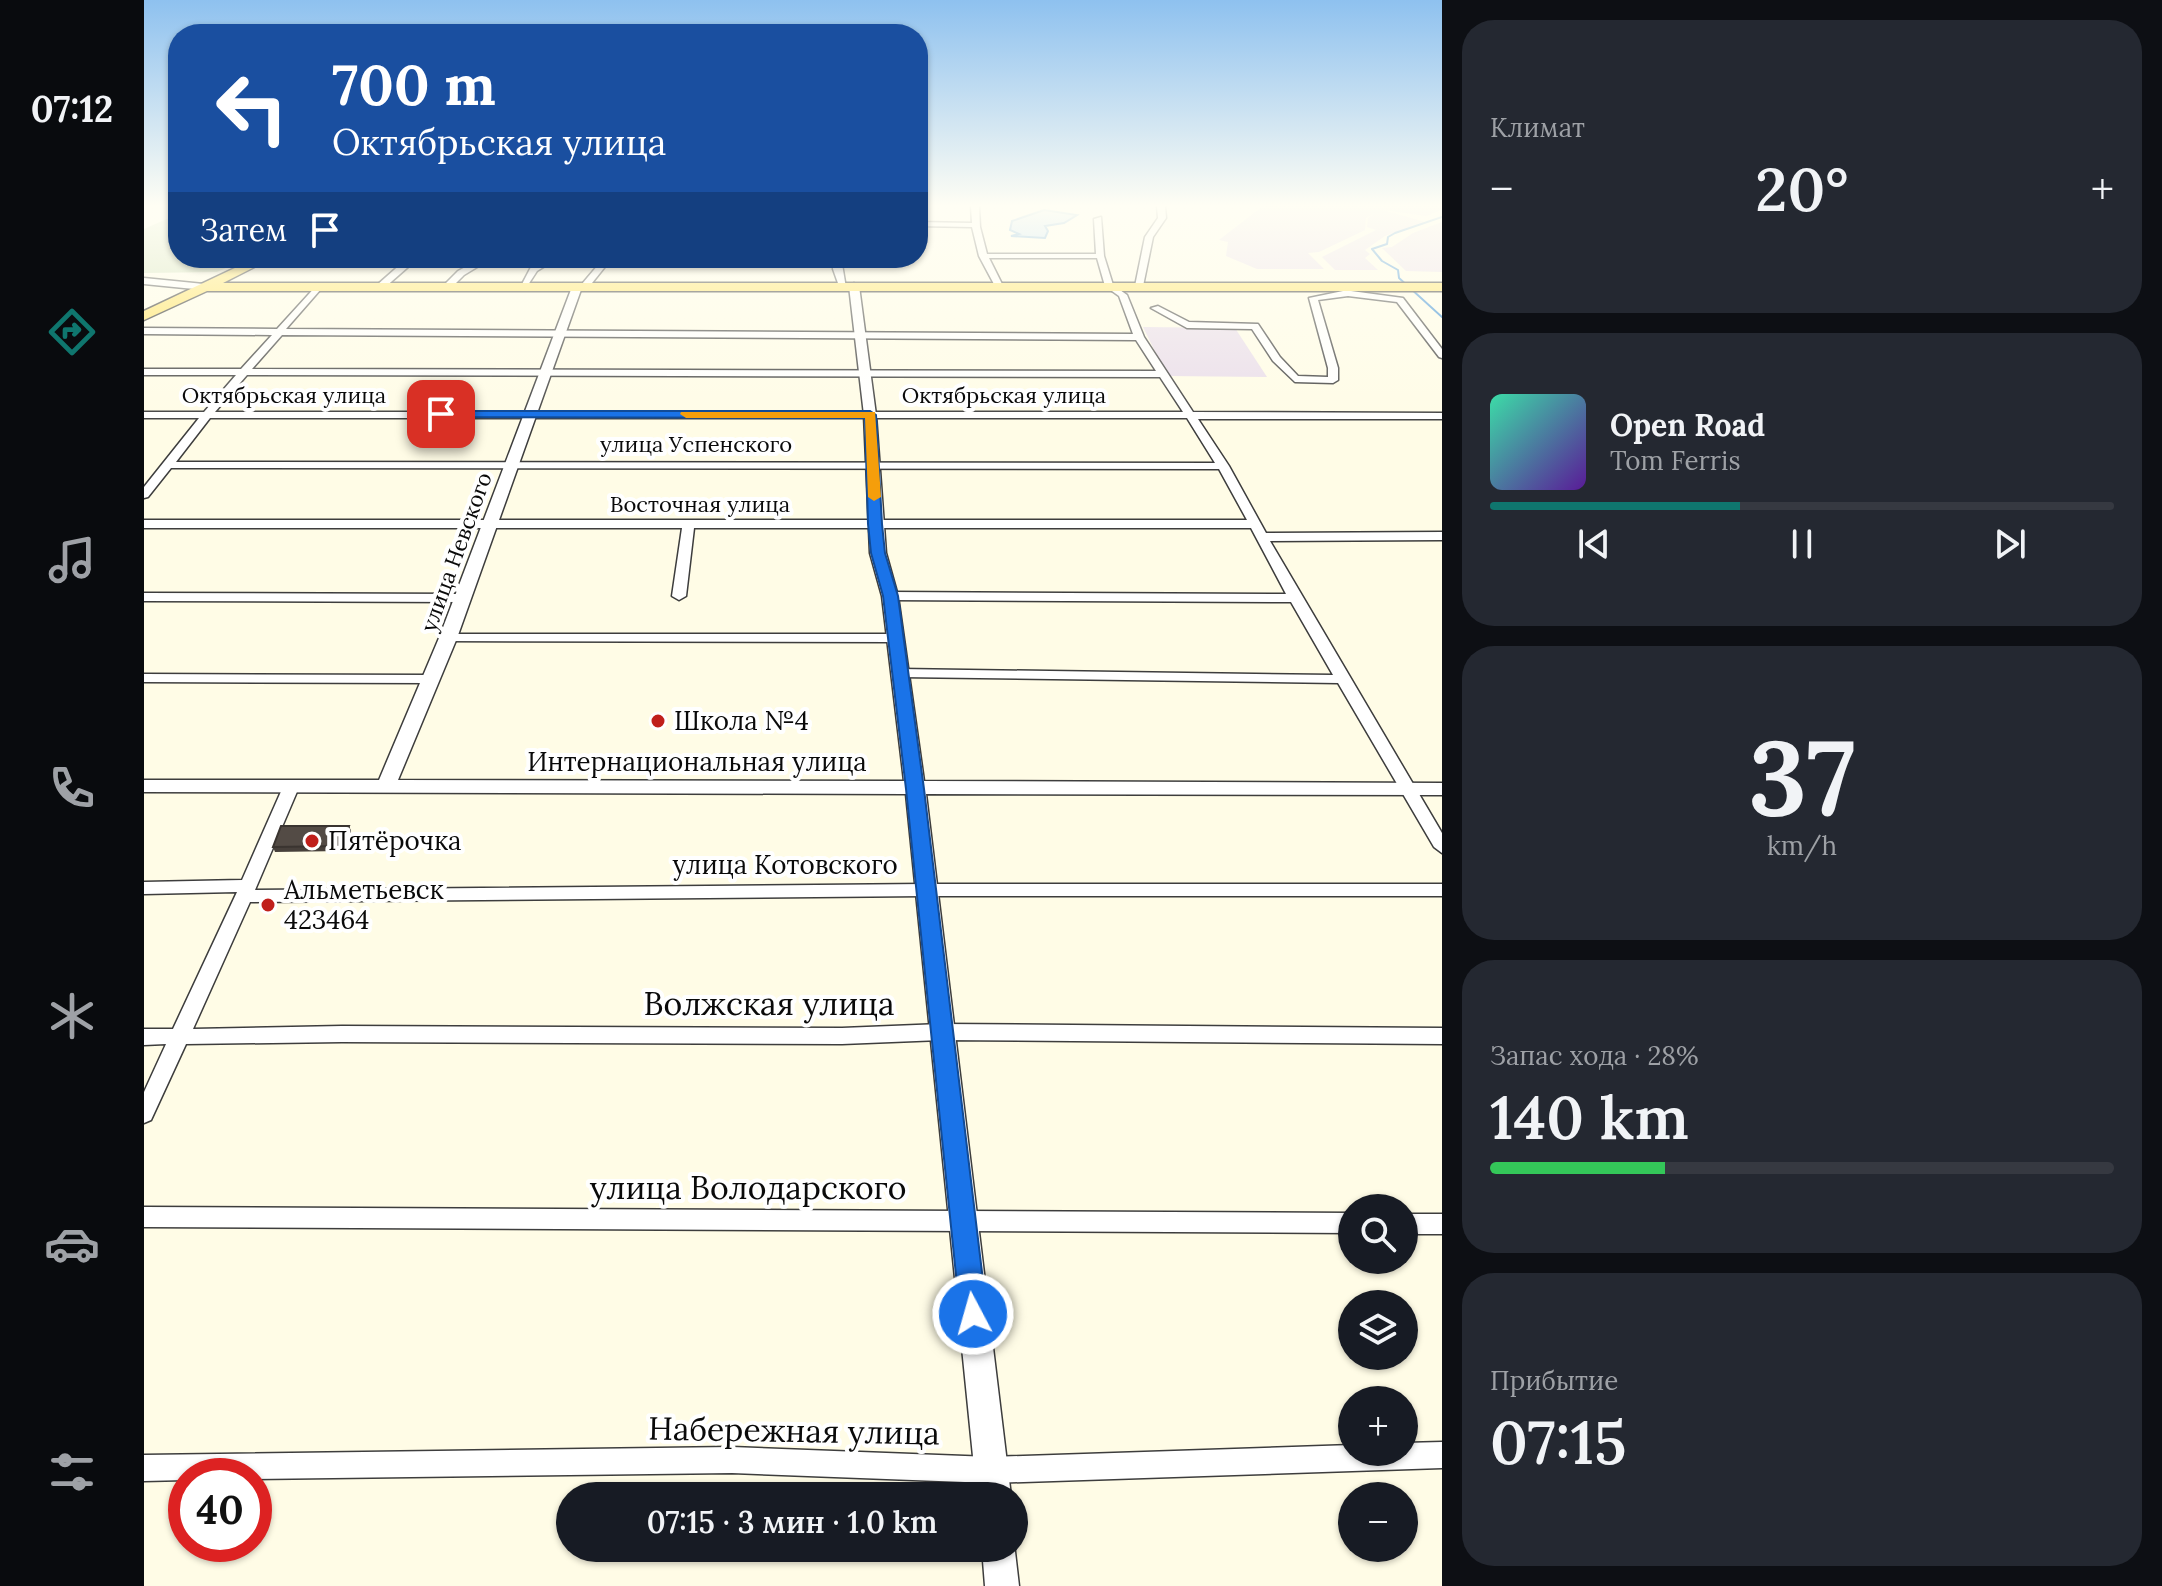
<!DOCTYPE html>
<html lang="ru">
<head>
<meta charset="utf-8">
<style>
	body { margin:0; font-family:Lora,serif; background:#242831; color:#f1f3f6; height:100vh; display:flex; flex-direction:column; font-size:30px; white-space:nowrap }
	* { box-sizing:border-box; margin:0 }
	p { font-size:26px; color:#9ea1a6 }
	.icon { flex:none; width:44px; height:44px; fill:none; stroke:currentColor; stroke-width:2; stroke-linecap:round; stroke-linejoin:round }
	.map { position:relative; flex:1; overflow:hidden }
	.side { display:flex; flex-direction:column; gap:20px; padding:20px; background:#0d0f14; width:720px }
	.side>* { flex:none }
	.hud { position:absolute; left:24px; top:24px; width:760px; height:244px; border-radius:32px; box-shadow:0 2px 6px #0004; background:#1a4fa0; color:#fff; overflow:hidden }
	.controls { position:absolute; left:1194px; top:1194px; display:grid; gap:16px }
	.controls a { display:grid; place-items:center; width:80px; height:80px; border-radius:50%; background:#171b24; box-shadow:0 2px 6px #0004; font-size:40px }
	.speed { position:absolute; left:24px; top:1458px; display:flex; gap:16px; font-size:40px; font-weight:700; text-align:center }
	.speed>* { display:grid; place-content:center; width:104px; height:104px; border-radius:50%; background:#171b24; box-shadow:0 2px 6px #0004; line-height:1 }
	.speed .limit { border:12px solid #d22; background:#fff; color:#111 }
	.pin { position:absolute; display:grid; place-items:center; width:68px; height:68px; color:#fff; margin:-34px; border-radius:16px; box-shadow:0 4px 12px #0006 }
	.me { position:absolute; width:88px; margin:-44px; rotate:354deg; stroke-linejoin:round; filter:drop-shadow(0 0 6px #0008) }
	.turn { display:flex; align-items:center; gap:28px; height:168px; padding:0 32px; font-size:36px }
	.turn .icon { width:104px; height:104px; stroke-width:2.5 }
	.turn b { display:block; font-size:56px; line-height:68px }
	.then { display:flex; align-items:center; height:76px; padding:0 32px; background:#0003; gap:16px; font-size:30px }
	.big { font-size:60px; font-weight:600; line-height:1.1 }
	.side .tile { flex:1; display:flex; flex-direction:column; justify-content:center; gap:12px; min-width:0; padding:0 28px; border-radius:32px; background:#242831 }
	.side .dial { align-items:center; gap:0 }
	.dial b { font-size:104px; line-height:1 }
	.song { display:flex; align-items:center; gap:24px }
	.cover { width:96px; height:96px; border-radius:12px; background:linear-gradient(135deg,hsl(160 70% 55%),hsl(270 70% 35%)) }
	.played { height:8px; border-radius:4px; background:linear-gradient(90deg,#0f766e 40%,#363941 40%) }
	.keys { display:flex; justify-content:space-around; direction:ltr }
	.heat { display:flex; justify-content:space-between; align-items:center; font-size:44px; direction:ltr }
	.charge { height:12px; border-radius:6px; background:linear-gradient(90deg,#34c759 28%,#363941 0) }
	.trip { position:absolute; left:412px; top:1482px; width:472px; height:80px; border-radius:40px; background:#171b24; box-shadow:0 2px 6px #0004; font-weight:600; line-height:80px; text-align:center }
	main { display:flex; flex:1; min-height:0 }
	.dock { display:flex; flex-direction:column; width:144px; justify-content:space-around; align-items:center; background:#090b0e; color:#9ea1a6 }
	.dock .icon { width:56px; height:56px }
	.dock .on { color:#0f766e }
	.dock b { font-size:36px; color:#f1f3f6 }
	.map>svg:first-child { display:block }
	.industrial { fill:#e9dcea }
	.cemetery { fill:#d0e0b8 }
	.water { fill:#a8d5fa; stroke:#2b85d4; stroke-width:2 }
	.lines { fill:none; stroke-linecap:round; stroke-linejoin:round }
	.stream { stroke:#2b85d4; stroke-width:2 }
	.minor-casing { stroke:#3d3d3d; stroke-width:3 }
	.tertiary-casing { stroke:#3d3d3d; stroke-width:3 }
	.primary-casing { stroke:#1b1b1b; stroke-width:3 }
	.minor { fill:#fff; fill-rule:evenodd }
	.tertiary { fill:#fff; fill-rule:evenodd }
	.primary { fill:#ffe156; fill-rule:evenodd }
	.wall { fill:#47403b }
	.shaded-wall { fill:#3a3430 }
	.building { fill:#534b45; stroke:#3a3430; stroke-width:2 }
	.route { fill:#1a73e8; stroke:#114b97; stroke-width:2 }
	.slow { fill:#f59e0b }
	.poi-dot { fill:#c01f1b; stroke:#fff; stroke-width:3 }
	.labels { text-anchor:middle; stroke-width:8; stroke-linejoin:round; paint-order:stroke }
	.far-street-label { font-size:22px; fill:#0a0a0a; stroke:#fff }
	.poi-label { font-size:26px; fill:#0a0a0a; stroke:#fff; text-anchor:start }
	.street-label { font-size:26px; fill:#0a0a0a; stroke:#fff }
	.near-street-label { font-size:32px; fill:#0a0a0a; stroke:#fff }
</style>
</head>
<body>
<main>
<nav class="dock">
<b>07:12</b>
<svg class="icon on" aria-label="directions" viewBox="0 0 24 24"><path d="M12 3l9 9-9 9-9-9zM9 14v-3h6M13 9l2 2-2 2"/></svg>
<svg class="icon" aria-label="music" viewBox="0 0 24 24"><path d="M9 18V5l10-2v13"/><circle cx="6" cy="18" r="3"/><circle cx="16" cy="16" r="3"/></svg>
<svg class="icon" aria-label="phone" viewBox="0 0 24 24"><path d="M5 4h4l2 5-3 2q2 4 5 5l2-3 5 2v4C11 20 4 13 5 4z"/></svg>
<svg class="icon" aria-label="climate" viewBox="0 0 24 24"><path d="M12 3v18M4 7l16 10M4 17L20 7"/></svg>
<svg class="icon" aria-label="car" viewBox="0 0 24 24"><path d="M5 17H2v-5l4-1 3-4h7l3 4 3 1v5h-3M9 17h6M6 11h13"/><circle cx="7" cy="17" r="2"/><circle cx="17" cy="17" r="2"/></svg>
<svg class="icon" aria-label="filters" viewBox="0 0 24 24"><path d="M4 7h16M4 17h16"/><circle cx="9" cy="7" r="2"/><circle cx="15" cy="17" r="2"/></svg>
</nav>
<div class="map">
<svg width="1298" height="1586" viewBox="0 0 1298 1586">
	<rect width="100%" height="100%" fill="#fffce6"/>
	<g class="industrial">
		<path d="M1119,206H1298V210L1282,216L1239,210L1281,222L1241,236L1221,250L1226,254L1221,258L1234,270H1191L1178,257L1232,230L1223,227L1224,218L1233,212L1222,218L1221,230L1175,252L1164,253L1180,269H1113L1082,256L1084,242L1075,240Z"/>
		<path d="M1298,222V272L1262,271L1238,248L1248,247L1269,233Z"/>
		<path d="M999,327L1091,328L1123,377L1023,376Z"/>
	</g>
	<path class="cemetery" d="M34,214V258H104L73,272L0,273V229Z"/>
	<path class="water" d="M900,210L933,215L920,223L901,226L904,231L901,238L867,236L875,234L866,230L868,221Z"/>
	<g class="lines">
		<path class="stream" d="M1298,217L1251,233L1244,237L1243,244L1228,249L1238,261L1254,270L1255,278L1298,317"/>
		<g class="minor-casing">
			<g id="minor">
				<path d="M827,206H835L836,227L843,254H952L950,219L957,217L960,256L969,285L983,295L1000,337L1049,412L1298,413V419H1054L1085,466L1122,533L1298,532V540L1126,541L1298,833V853L1290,847L1194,683L756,677L749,673L756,669L1189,675L1147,602L746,600L739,596L746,592L1142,594L1107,528H550L542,596L535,600L528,596L538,528H0V520H1103L1075,469L27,468L4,497L0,498V487L55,418H0V412H60L92,375H0V369H97L128,335L0,334V328L133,329L174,284L177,285V289L142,329L989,334L975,296L961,286L953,258H845L859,286L855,289L851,286L835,256L828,227L774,226V222L828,223ZM138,335L992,340L1012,371L108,369ZM103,375L1016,377L1039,412H71ZM66,418H1043L1071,463L32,462Z"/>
				<path d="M1013,206H1021L1022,218L1009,237L999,286L995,289L991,286L1001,237L1014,218Z"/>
				<path d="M269,258H280L264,267L239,289H233V285L258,263Z"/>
				<path d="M338,258H348L320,275L306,289H300V285L314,271Z"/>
				<path d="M404,258H414L393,271L382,288H376L387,267Z"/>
				<path d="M460,258H468L444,288H438V284Z"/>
				<path d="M689,258H697L702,288L695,286L689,269Z"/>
				<path d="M0,278L60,284L64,287L60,290L0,284Z"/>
				<path d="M1201,284L1207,291L1259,298L1298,349V358L1295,357L1253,302L1204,296L1174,300L1194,368V380L1189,383L1151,382L1129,361L1108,329L1043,328L1007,308L1014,306L1045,322L1114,324L1136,357L1154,376L1184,377V368L1165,298L1199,291L1197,287Z"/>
				<path d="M0,593L318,594L325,598L318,602L0,601Z"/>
				<path d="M304,634H751L758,638L751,642L299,641L297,638L299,635Z"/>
				<path d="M0,674L286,675L293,679L286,683L0,682Z"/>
				<path d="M147,782L155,787L111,890L781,884H1298V896H781L106,902L49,1029L198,1026L698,1028L797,1024L1298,1028V1044L797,1040L698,1044L198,1042L42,1044L7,1120L0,1123V1092L22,1044L0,1045V1029H29L93,892L0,894V882L98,880L139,787Z"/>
				<path d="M0,1207L1208,1213V1233L0,1227Z"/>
				<rect x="1260" y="1214" width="38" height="20"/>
				<path d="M1298,1442V1468L847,1483L588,1473L110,1479V1476H42V1480L0,1481V1455L588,1447L847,1457L1208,1445V1452H1260V1443Z"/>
			</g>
		</g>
		<g class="tertiary-casing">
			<g id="tertiary">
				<path d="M710,283L715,286L732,415L742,553L754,596L780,781L1298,783V795L782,794L867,1496H833L762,794L0,792V780H235L295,638L428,287L433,284L438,287L313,638L254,780L760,781L738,596L726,553L720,415L705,286Z"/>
				<path d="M870,1543L875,1586H841L838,1548H870Z"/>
			</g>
		</g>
		<g class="primary-casing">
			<path id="primary" d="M112,258H128L79,283H1298V291H63L0,320V311Z"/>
		</g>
		<use href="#minor" class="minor"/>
		<use href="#tertiary" class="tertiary"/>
		<use href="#primary" class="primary"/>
	</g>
	<path class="wall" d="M205,826L207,831L199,851L131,852L129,847Z"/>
	<path class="shaded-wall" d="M205,826L207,831L199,851L197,846Z"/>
	<path class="building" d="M137,826H205L197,846L129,847Z"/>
	<linearGradient id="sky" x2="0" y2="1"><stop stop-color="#8ec1ef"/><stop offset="0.48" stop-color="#fffef4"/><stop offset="1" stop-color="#fffef4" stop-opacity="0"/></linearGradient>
	<rect width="1298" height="428" fill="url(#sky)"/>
	<path class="route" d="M297,411H726L732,415L738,524L741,553L754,596L780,789L843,1314L839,1323L829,1327L820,1323L816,1314L762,789L739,596L727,553L724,524L721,418L293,417L291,414Z"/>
	<path class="slow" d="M537,412H731L737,497L730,501L724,497L721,418H542L536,414Z"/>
	<g class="poi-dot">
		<circle cx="514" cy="721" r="8"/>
		<circle cx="168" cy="841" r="8"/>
		<circle cx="124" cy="905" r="8"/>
	</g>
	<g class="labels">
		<g class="far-street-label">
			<text x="140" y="403">Октябрьская улица</text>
			<text x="860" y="403">Октябрьская улица</text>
			<text x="552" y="452">улица Успенского</text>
			<text x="556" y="512">Восточная улица</text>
			<text transform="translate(312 552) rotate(-70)" y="8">улица Невского</text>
		</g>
		<g class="poi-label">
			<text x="530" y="730">Школа №4</text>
			<text x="184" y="850">Пятёрочка</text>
			<text x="140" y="899">Альметьевск<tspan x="140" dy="30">423464</tspan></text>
		</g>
		<g class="street-label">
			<text x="553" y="771">Интернациональная улица</text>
			<text x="641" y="874">улица Котовского</text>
		</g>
		<g class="near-street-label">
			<text x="625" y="1015">Волжская улица</text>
			<text x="604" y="1199">улица Володарского</text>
			<text transform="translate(650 1431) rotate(1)" y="11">Набережная улица</text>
		</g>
	</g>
</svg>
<div class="controls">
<a><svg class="icon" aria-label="search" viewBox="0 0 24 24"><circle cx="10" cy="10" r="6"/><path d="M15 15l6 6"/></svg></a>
<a><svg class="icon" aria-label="layers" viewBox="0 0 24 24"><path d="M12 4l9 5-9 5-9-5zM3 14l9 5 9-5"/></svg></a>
<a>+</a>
<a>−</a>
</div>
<div class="speed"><div class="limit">40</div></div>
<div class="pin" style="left:297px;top:414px;background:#d93025"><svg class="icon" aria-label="arrive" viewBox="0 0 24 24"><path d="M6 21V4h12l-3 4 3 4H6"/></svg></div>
<svg class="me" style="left:829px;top:1314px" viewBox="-20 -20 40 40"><circle r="17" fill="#1a73e8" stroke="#fff" stroke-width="3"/><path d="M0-11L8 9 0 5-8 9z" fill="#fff"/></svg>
<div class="trip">07:15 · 3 мин · 1.0 km</div>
<div class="hud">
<div class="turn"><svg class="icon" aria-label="left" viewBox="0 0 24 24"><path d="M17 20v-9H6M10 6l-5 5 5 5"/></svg><div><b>700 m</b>Октябрьская улица</div></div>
<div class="then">Затем<svg class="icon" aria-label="arrive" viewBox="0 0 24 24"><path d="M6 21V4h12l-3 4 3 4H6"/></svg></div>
</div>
</div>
<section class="side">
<div class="tile"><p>Климат</p>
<div class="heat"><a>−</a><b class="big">20°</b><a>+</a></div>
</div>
<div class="tile">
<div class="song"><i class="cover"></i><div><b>Open Road</b><p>Tom Ferris</p></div></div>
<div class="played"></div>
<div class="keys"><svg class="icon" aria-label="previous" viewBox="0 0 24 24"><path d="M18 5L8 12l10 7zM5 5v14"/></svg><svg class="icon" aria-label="pause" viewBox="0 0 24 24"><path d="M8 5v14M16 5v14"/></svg><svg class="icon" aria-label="next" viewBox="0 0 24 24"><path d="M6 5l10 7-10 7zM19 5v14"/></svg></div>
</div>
<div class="tile dial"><b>37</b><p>km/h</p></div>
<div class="tile"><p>Запас хода · 28%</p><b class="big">140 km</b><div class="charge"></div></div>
<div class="tile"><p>Прибытие</p><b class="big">07:15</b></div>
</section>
</main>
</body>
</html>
